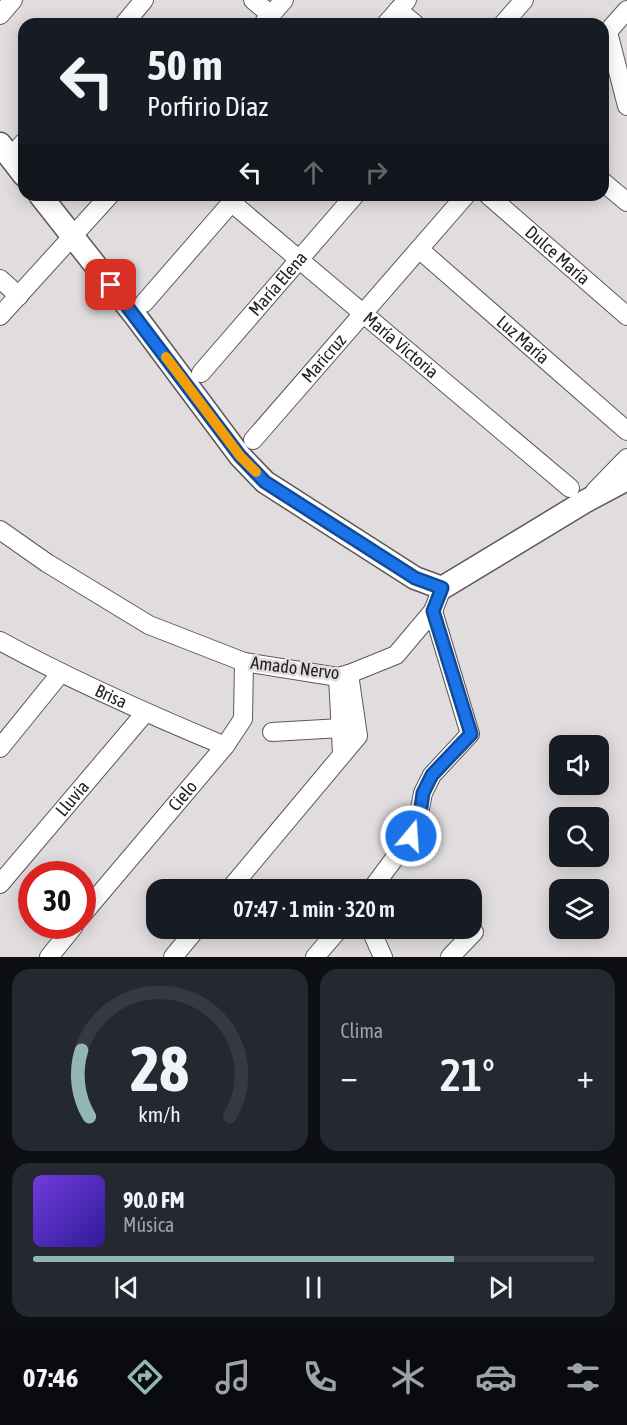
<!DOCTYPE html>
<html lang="es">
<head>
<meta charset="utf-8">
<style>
	body { margin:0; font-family:"Asap Condensed",sans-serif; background:#242831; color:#f1f3f6; height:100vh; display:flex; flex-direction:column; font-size:22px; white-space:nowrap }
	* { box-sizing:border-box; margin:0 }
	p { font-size:20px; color:#9ea1a6 }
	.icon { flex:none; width:33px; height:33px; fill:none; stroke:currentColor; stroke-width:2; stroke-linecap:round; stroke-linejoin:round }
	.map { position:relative; height:957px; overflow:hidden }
	.sheet { display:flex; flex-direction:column; gap:12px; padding:12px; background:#0d0f14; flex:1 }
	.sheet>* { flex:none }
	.guide { position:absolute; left:18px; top:18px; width:591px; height:183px; border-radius:18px; box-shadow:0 3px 15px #0003; background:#171b24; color:#f1f3f6; overflow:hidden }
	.buttons { position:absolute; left:549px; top:735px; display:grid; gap:12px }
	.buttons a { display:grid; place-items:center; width:60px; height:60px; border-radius:12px; background:#171b24; box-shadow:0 3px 15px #0003; font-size:30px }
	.speed { position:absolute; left:18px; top:861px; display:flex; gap:12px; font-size:30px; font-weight:700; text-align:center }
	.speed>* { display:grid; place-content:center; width:78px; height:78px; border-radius:50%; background:#171b24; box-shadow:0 3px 15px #0003; line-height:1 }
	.speed .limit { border:9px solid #d22; background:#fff; color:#111 }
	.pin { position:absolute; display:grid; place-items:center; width:51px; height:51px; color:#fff; margin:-26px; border-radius:12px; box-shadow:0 3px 9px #0006 }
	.me { position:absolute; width:66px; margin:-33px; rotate:18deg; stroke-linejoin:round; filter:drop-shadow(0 0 4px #0008) }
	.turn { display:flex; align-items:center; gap:21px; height:126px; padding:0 30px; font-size:27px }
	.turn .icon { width:78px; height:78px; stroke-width:2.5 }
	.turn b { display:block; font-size:42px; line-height:51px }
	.lanes { display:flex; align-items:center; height:57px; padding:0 30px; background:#0003; justify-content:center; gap:30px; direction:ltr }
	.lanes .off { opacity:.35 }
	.big { font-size:45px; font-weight:600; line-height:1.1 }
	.sheet .tile { flex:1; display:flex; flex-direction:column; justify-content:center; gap:9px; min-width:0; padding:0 21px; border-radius:18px; background:#242831 }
	.sheet .dial { align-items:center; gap:0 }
	.dial svg { height:156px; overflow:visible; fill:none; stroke:#363941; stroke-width:7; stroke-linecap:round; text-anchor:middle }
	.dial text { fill:#f1f3f6; stroke:none }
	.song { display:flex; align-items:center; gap:18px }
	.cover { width:72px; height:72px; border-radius:9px; background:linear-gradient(135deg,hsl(260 70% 55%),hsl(250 70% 35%)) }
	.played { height:6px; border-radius:3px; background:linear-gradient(90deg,#92b5b5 75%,#363941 75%) }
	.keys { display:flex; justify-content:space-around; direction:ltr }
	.heat { display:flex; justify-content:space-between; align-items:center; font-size:33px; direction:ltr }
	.sheet .tiles { flex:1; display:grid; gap:12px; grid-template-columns:1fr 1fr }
	.tile:last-child { grid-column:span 2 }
	.trip { position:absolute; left:146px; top:879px; width:336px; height:60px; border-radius:18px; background:#171b24; box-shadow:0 3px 15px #0003; font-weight:600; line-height:60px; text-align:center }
	.tabs { display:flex; height:96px; justify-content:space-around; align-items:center; background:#090b0e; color:#9ea1a6 }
	.tabs .icon { width:42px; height:42px }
	.tabs .active { color:#92b5b5 }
	.tabs b { font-size:27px; color:#f1f3f6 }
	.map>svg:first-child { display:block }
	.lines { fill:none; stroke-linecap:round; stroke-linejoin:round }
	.minor-casing { stroke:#5c585a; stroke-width:20 }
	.major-casing { stroke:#5c585a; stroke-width:25 }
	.minor { stroke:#fff; stroke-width:18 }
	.major { stroke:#fff; stroke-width:22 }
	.route-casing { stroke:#114b97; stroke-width:15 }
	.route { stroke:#1a73e8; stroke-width:10 }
	.slow { stroke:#f59e0b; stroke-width:10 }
	.labels { text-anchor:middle; stroke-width:5; stroke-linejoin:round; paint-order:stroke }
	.street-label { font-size:18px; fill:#211f20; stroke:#e1dddf }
</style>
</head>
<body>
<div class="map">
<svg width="627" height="957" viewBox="0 0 627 957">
	<rect width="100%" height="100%" fill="#e1dddf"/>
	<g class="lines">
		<g class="minor-casing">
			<g id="minor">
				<path d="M253,0L271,15"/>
				<path d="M398,10L415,24"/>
				<path d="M0,15L13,0"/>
				<path d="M124,24L144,0"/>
				<path d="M263,24L284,0"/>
				<path d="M386,24L407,0"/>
				<path d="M503,24L524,0"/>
				<path d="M608,32L627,106"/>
				<path d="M603,37L627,10"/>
				<path d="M10,158L24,142"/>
				<path d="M603,182L627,202"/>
				<path id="s1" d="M488,195L627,316"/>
				<path id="s2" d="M231,202L570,488"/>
				<path id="s3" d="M419,249L627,431"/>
				<path d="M0,279L19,296"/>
				<path d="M144,303L238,195"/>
				<path d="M0,316L110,195"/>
				<path id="s4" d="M201,373L355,195"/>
				<path id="s5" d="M253,440L466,195"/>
				<path d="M595,491L627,458"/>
				<path d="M0,530L47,563L149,625L244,662L338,677L349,674L396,655L433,611L442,588"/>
				<path id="s6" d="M0,641C73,681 148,714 225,746"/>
				<path d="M338,677L342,753"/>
				<path d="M272,732L341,728"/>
				<path d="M0,748L60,674"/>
				<path id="s7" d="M0,884L145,713"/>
				<path d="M229,890L358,736L349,674"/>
				<path d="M371,890L411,836L419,814L423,793L432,775L470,734L433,611"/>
				<path id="s8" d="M82,915L225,746L243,719L244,662"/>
				<path d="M370,928L383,957"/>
				<path d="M49,957L74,926"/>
				<path d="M173,957L197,928"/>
				<path d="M315,957L340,928"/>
				<path d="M450,957L474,932"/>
			</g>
		</g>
		<g class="major-casing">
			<g id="major">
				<path d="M0,144L24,175"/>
				<path d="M40,195L137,318L240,456L265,482L415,578L442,588L584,502L627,479"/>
			</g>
		</g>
		<use href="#minor" class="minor"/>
		<use href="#major" class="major"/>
	</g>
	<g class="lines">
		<g class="route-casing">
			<path id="route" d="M111,285L240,456L265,482L415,578L442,588L433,611L471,734L432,775L423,793L420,814L411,836"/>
		</g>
		<use href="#route" class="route"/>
		<path class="slow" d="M166,357L240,456L256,472"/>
	</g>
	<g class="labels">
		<g class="street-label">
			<text dy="6" stroke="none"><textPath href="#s1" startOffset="92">Dulce María</textPath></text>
			<text dy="6" stroke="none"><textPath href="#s4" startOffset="118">María Elena</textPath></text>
			<text dy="6" stroke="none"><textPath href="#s3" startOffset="138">Luz María</textPath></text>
			<text dy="6" stroke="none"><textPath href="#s2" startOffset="222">María Victoria</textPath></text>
			<text dy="6" stroke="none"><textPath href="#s5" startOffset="108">Maricruz</textPath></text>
			<text transform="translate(295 668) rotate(7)" y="6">Amado Nervo</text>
			<text dy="6" stroke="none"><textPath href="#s6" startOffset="124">Brisa</textPath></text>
			<text dy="6" stroke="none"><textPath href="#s8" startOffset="156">Cielo</textPath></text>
			<text dy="6" stroke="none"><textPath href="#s7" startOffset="112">Lluvia</textPath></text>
		</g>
	</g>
</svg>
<div class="buttons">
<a><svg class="icon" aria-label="sound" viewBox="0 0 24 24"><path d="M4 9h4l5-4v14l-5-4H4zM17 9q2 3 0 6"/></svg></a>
<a><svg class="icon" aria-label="search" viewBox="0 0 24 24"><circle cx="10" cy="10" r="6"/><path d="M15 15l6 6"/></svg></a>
<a><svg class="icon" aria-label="layers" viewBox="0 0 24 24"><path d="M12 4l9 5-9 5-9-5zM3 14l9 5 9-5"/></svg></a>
</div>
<div class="speed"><div class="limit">30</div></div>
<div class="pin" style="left:111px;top:285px;background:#d93025"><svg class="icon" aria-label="arrive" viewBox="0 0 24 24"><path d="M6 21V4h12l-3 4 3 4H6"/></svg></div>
<svg class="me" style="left:411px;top:836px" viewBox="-20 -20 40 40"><circle r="17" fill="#1a73e8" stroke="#fff" stroke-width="3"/><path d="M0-11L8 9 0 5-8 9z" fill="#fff"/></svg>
<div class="trip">07:47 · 1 min · 320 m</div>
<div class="guide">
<div class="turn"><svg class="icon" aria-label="left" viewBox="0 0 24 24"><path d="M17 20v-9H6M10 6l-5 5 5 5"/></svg><div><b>50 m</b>Porfirio Díaz</div></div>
<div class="lanes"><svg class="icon" aria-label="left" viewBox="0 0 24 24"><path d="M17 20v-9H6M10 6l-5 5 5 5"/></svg><svg class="icon off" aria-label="ahead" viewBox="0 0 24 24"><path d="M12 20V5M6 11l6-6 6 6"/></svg><svg class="icon off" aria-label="right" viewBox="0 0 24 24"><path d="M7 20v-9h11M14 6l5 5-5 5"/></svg></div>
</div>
</div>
<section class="sheet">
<div class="tiles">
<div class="tile dial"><svg viewBox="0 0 100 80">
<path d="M14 69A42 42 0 1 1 86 69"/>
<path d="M14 69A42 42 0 0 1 10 35" stroke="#92b5b5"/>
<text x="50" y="56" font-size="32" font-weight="700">28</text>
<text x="50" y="72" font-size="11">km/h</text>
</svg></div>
<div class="tile"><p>Clima</p>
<div class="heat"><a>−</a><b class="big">21°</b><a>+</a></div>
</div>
<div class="tile">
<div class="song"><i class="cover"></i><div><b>90.0 FM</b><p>Música</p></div></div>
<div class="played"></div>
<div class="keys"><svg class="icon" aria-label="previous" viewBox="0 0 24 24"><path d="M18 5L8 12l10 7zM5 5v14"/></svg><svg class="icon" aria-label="pause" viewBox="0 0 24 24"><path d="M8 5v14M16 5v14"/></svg><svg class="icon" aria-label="next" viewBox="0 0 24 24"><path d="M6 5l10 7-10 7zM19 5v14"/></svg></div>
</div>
</div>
</section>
<nav class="tabs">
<b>07:46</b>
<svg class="icon active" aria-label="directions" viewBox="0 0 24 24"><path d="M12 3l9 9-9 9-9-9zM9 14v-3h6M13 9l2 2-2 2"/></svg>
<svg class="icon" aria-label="music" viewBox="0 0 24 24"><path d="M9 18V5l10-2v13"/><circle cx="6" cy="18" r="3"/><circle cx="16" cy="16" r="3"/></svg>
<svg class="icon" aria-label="phone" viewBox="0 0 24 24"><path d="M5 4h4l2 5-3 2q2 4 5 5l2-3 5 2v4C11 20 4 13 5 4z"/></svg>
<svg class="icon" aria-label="climate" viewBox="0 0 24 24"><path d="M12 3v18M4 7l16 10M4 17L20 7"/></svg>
<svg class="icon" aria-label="car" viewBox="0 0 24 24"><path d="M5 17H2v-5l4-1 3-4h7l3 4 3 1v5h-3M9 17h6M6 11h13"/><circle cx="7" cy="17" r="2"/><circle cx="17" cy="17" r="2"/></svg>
<svg class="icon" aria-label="filters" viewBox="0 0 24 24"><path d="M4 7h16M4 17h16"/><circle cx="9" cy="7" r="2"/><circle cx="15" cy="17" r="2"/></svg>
</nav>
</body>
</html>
